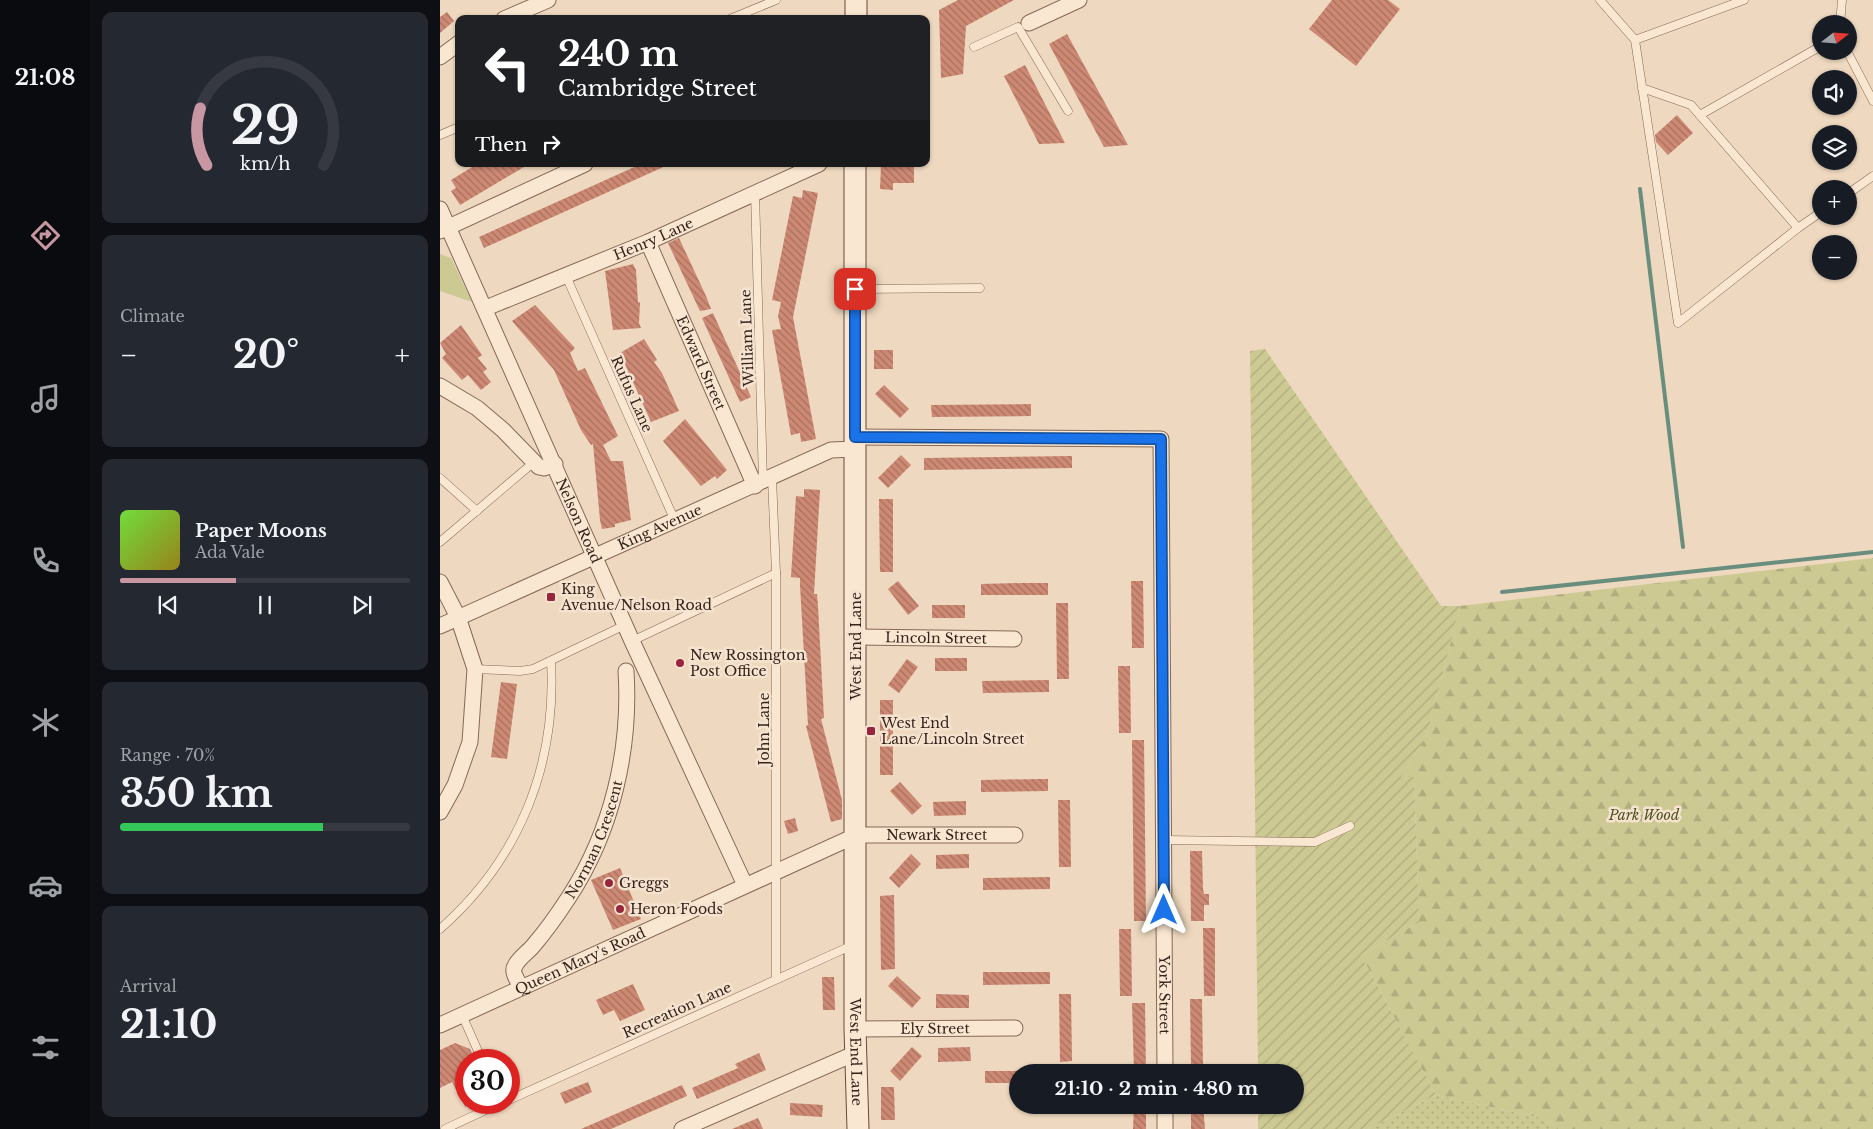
<!DOCTYPE html>
<html lang="en">
<head>
<meta charset="utf-8">
<style>
	body { margin:0; font-family:"Libre Baskerville",serif; background:#242831; color:#f1f3f6; height:100vh; display:flex; flex-direction:column; font-size:19px; white-space:nowrap }
	* { box-sizing:border-box; margin:0 }
	p { font-size:16px; color:#9ea1a6 }
	.icon { flex:none; width:28px; height:28px; fill:none; stroke:currentColor; stroke-width:2; stroke-linecap:round; stroke-linejoin:round }
	.map { position:relative; flex:1; overflow:hidden }
	.drawer { display:flex; flex-direction:column; gap:12px; padding:12px; background:#0d0f14; width:350px }
	.drawer>* { flex:none }
	.top-card { position:absolute; left:15px; top:15px; width:475px; height:152px; border-radius:10px; box-shadow:0 1px 4px #0004; background:#202124; color:#fff; overflow:hidden }
	.needle { width:32px; rotate:73deg }
	.fabs { position:absolute; left:1372px; top:15px; display:grid; gap:10px }
	.fabs a { display:grid; place-items:center; width:45px; height:45px; border-radius:50%; background:#171b24; box-shadow:0 1px 4px #0004; font-size:25px }
	.speed { position:absolute; left:15px; top:1049px; display:flex; gap:10px; font-size:25px; font-weight:700; text-align:center }
	.speed>* { display:grid; place-content:center; width:65px; height:65px; border-radius:50%; background:#171b24; box-shadow:0 1px 4px #0004; line-height:1 }
	.speed .limit { border:8px solid #d22; background:#fff; color:#111 }
	.pin { position:absolute; display:grid; place-items:center; width:42px; height:42px; color:#fff; margin:-21px; border-radius:10px; box-shadow:0 2px 8px #0006 }
	.me { position:absolute; width:55px; margin:-28px; rotate:0deg; stroke-linejoin:round; filter:drop-shadow(0 0 4px #0008) }
	.turn { display:flex; align-items:center; gap:18px; height:105px; padding:0 20px; font-size:22px }
	.turn .icon { width:65px; height:65px; stroke-width:2.5 }
	.turn b { display:block; font-size:35px; line-height:42px }
	.then { display:flex; align-items:center; height:48px; padding:0 20px; background:#0003; gap:10px; font-size:19px }
	.big { font-size:38px; font-weight:700; line-height:1.1 }
	.drawer .widget { flex:1; display:flex; flex-direction:column; justify-content:center; gap:8px; min-width:0; padding:0 18px; border-radius:10px; background:#242831 }
	.drawer .dial { align-items:center; gap:0 }
	.dial svg { height:130px; overflow:visible; fill:none; stroke:#363941; stroke-width:7; stroke-linecap:round; text-anchor:middle }
	.dial text { fill:#f1f3f6; stroke:none }
	.song { display:flex; align-items:center; gap:15px }
	.cover { width:60px; height:60px; border-radius:8px; background:linear-gradient(135deg,hsl(100 70% 55%),hsl(50 70% 35%)) }
	.played { height:5px; border-radius:2px; background:linear-gradient(90deg,#c897a2 40%,#363941 40%) }
	.keys { display:flex; justify-content:space-around; direction:ltr }
	.heat { display:flex; justify-content:space-between; align-items:center; font-size:28px; direction:ltr }
	.charge { height:8px; border-radius:4px; background:linear-gradient(90deg,#34c759 70%,#363941 0) }
	.trip { position:absolute; left:569px; top:1064px; width:295px; height:50px; border-radius:25px; background:#171b24; box-shadow:0 1px 4px #0004; font-weight:700; line-height:50px; text-align:center }
	main { display:flex; flex:1; min-height:0 }
	.tabs { display:flex; flex-direction:column; width:90px; justify-content:space-around; align-items:center; background:#090b0e; color:#9ea1a6 }
	.tabs .icon { width:35px; height:35px }
	.tabs .current { color:#c897a2 }
	.tabs b { font-size:22px; color:#f1f3f6 }
	.map>svg:first-child { display:block }
	.grass { fill:#ccc993 }
	.forest { fill:url(#forest-firs) }
	.park { fill:url(#park-dots) }
	.garden { fill:url(#garden-furrows) }
	.lines { fill:none; stroke-linecap:round; stroke-linejoin:round }
	.stream { stroke:#6a8e7e; stroke-width:4 }
	.building { fill:url(#building-back-hatch) }
	.lane-casing { stroke:#876857; stroke-width:9 }
	.street-casing { stroke:#876857; stroke-width:17 }
	.secondary-casing { stroke:#69493b; stroke-width:23 }
	.lane { stroke:#f9e7d2; stroke-width:8 }
	.street { stroke:#f9e7d2; stroke-width:15 }
	.secondary { stroke:#f9e7d2; stroke-width:21 }
	.route-casing { stroke:#114b97; stroke-width:12 }
	.route { stroke:#1a73e8; stroke-width:9 }
	.poi-dot { fill:#97263c; stroke:#f6e3cf; stroke-width:2 }
	.labels { text-anchor:middle; stroke-width:5; stroke-linejoin:round; paint-order:stroke }
	.street-label { font-size:14px; fill:#36241c; stroke:#f6e3cf }
	.poi-label { font-size:14px; fill:#36241c; stroke:#f6e3cf; text-anchor:start }
	.park-label { font-size:14px; font-style:italic; fill:#505322; stroke:#f6e3cf }
</style>
</head>
<body>
<main>
<nav class="tabs">
<b>21:08</b>
<svg class="icon current" aria-label="directions" viewBox="0 0 24 24"><path d="M12 3l9 9-9 9-9-9zM9 14v-3h6M13 9l2 2-2 2"/></svg>
<svg class="icon" aria-label="music" viewBox="0 0 24 24"><path d="M9 18V5l10-2v13"/><circle cx="6" cy="18" r="3"/><circle cx="16" cy="16" r="3"/></svg>
<svg class="icon" aria-label="phone" viewBox="0 0 24 24"><path d="M5 4h4l2 5-3 2q2 4 5 5l2-3 5 2v4C11 20 4 13 5 4z"/></svg>
<svg class="icon" aria-label="climate" viewBox="0 0 24 24"><path d="M12 3v18M4 7l16 10M4 17L20 7"/></svg>
<svg class="icon" aria-label="car" viewBox="0 0 24 24"><path d="M5 17H2v-5l4-1 3-4h7l3 4 3 1v5h-3M9 17h6M6 11h13"/><circle cx="7" cy="17" r="2"/><circle cx="17" cy="17" r="2"/></svg>
<svg class="icon" aria-label="filters" viewBox="0 0 24 24"><path d="M4 7h16M4 17h16"/><circle cx="9" cy="7" r="2"/><circle cx="15" cy="17" r="2"/></svg>
</nav>
<section class="drawer">
<div class="widget dial"><svg viewBox="0 0 100 80">
<path d="M14 69A42 42 0 1 1 86 69"/>
<path d="M14 69A42 42 0 0 1 10 34" stroke="#c897a2"/>
<text x="50" y="56" font-size="32" font-weight="700">29</text>
<text x="50" y="72" font-size="11">km/h</text>
</svg></div>
<div class="widget"><p>Climate</p>
<div class="heat"><a>−</a><b class="big">20°</b><a>+</a></div>
</div>
<div class="widget">
<div class="song"><i class="cover"></i><div><b>Paper Moons</b><p>Ada Vale</p></div></div>
<div class="played"></div>
<div class="keys"><svg class="icon" aria-label="previous" viewBox="0 0 24 24"><path d="M18 5L8 12l10 7zM5 5v14"/></svg><svg class="icon" aria-label="pause" viewBox="0 0 24 24"><path d="M8 5v14M16 5v14"/></svg><svg class="icon" aria-label="next" viewBox="0 0 24 24"><path d="M6 5l10 7-10 7zM19 5v14"/></svg></div>
</div>
<div class="widget"><p>Range · 70%</p><b class="big">350 km</b><div class="charge"></div></div>
<div class="widget"><p>Arrival</p><b class="big">21:10</b></div>
</section>
<div class="map">
<svg width="1433" height="1129" viewBox="0 0 1433 1129">
	<defs>
		<pattern id="forest-firs" width="22" height="20" patternUnits="userSpaceOnUse" patternTransform="scale(1.25)"><rect width="22" height="20" fill="#ccc993"/><path d="M5 1l3.5 6h-7zM16 11l3.5 6h-7z" fill="#b0ac7e"/></pattern>
		<pattern id="park-dots" width="8" height="8" patternUnits="userSpaceOnUse" patternTransform="scale(1.25)"><rect width="8" height="8" fill="#ccc993"/><path d="M2 2h.1M6 6h.1" fill="none" stroke="#b0ac7e" stroke-width="1.8" stroke-linecap="round"/></pattern>
		<pattern id="garden-furrows" width="10" height="10" patternUnits="userSpaceOnUse" patternTransform="scale(1.25)"><rect width="10" height="10" fill="#ccc993"/><path d="M-1 1l2-2M0 10L10 0M9 11l2-2" fill="none" stroke="#b0ac7e"/></pattern>
		<pattern id="building-back-hatch" width="6" height="6" patternUnits="userSpaceOnUse" patternTransform="scale(1.25)"><rect width="6" height="6" fill="#cd8974"/><path d="M-1 5l2 2M0 0l6 6M5-1l2 2" fill="none" stroke="#a7705e"/></pattern>
	</defs>
	<rect width="100%" height="100%" fill="#eed8bf"/>
	<path class="grass" d="M0,254L11,258L32,302L0,291Z"/>
	<path class="forest" d="M1433,558V1129H1119L1106,1119L996,1095L921,955L979,922L974,777H961L987,735L1020,606Z"/>
	<path class="park" d="M996,1095L1106,1119L1119,1129H928Z"/>
	<path class="garden" d="M825,349L1001,606H1020L987,735L961,777H974L979,922L921,955L996,1095L928,1129H818V1105H855V1072H818L810,351Z"/>
	<g class="lines">
		<g class="stream">
			<path d="M1200,189L1243,547"/>
			<path d="M1062,592L1433,552"/>
		</g>
	</g>
	<g class="building">
		<path d="M518,0H574L526,26L523,74L501,78L499,10Z"/>
		<path d="M892,0H948L960,9L916,66L869,29Z"/>
		<path d="M7,12L14,21L0,33V17Z"/>
		<path d="M627,34L688,145L664,147L609,44Z"/>
		<path d="M585,65L625,143L599,144L564,76Z"/>
		<path d="M1237,115L1253,133L1228,155L1216,142L1215,135Z"/>
		<path d="M37,164H89L20,205L11,191L16,188L11,180Z"/>
		<path d="M201,164H230L44,248L39,237Z"/>
		<path d="M441,164H474V183H453V190L440,189Z"/>
		<path d="M363,190L378,193L353,317L376,439L361,442L360,433L351,435L332,330L341,329L338,316L341,302L332,300L353,196L362,198Z"/>
		<path d="M239,238L266,296L271,309L260,311L228,243Z"/>
		<path d="M193,264L196,270L198,303L200,302L199,323L201,328L173,330L165,271Z"/>
		<path d="M95,305L135,348L130,353L138,371L145,368L178,436L163,445L171,461H183L191,520L175,524V527L162,529L160,520L153,444L151,445L141,430L114,370L72,321Z"/>
		<path d="M273,313L311,397L300,402L262,318Z"/>
		<path d="M21,325L42,355L38,358L47,369L43,372L51,382L41,390L28,375L22,380L2,358L6,354L0,343Z"/>
		<path d="M204,339L217,360L214,362L222,373L239,411L211,422L180,353Z"/>
		<rect x="434" y="350" width="19" height="19"/>
		<path d="M444,385L469,409L460,418L435,394Z"/>
		<path d="M591,404V416L492,417L491,405Z"/>
		<path d="M245,419L287,470L277,479L275,476L261,486L223,441Z"/>
		<path d="M461,455L471,465L448,488L438,478Z"/>
		<path d="M632,456V468L484,470V458Z"/>
		<path d="M364,489L380,490L374,594H377L378,606L384,718L381,719L402,800V819L391,822L366,726L368,725L360,585V578L351,577L356,496L364,497Z"/>
		<path d="M439,499H453V572H440Z"/>
		<path d="M458,581L479,606L468,615L448,589Z"/>
		<path d="M691,581H703L704,648H692Z"/>
		<path d="M583,583H608V595H541V584Z"/>
		<path d="M616,603H628L629,679H617Z"/>
		<rect x="492" y="605" width="33" height="13"/>
		<rect x="495" y="658" width="32" height="13"/>
		<path d="M467,659L478,667L459,693L448,685Z"/>
		<path d="M678,666H690L691,733H679Z"/>
		<path d="M609,680V692L543,693L542,681Z"/>
		<path d="M61,682L77,684L67,759L51,757Z"/>
		<rect x="440" y="700" width="13" height="75"/>
		<path d="M692,740H704L706,921H694Z"/>
		<path d="M599,779H608V791L541,792V780Z"/>
		<path d="M460,782L482,806L472,815L450,791Z"/>
		<path d="M618,800H630L631,867H619Z"/>
		<path d="M526,801V815L494,816L493,802Z"/>
		<path d="M355,818L358,831L348,834L344,821Z"/>
		<path d="M750,851H762L763,889L764,894H769V905H764V921H751Z"/>
		<path d="M471,854L481,864L459,888L449,878Z"/>
		<path d="M529,854V868L496,869V855Z"/>
		<path d="M180,868L201,919L173,930L151,880Z"/>
		<path d="M610,877V889L543,890V878Z"/>
		<path d="M454,895L455,969L441,970L440,896Z"/>
		<path d="M763,928H775V996H764Z"/>
		<path d="M679,929H691L692,996H680Z"/>
		<path d="M543,972H610V984L543,985Z"/>
		<path d="M457,976L481,998L472,1008L448,986Z"/>
		<path d="M382,977H394L395,1010H383Z"/>
		<path d="M193,984L205,1010L180,1021L174,1010L163,1015L156,1000Z"/>
		<path d="M496,994L529,995V1008H496Z"/>
		<path d="M619,994H631L632,1061L620,1062Z"/>
		<path d="M750,999H762L763,1066H751Z"/>
		<path d="M692,1003H705L706,1072H694Z"/>
		<path d="M15,1043L30,1049L35,1060H26V1108L12,1082L0,1088V1050Z"/>
		<path d="M472,1047L482,1056L460,1081L450,1071Z"/>
		<path d="M530,1047L531,1061L498,1062V1048Z"/>
		<path d="M319,1053L326,1070L257,1099L252,1088L298,1068L295,1064Z"/>
		<rect x="545" y="1071" width="33" height="12"/>
		<path d="M148,1082L152,1092L125,1104L120,1093Z"/>
		<path d="M242,1085L247,1096L194,1119L171,1129H141Z"/>
		<path d="M441,1087H454L455,1120H441Z"/>
		<path d="M350,1103L383,1105L382,1117L350,1115Z"/>
		<path d="M694,1105H706V1129H693Z"/>
		<path d="M751,1105H763L765,1129H751Z"/>
		<path d="M318,1118L323,1129H292Z"/>
	</g>
	<g class="lines">
		<g class="lane-casing">
			<g id="lane">
				<path d="M1160,0L1195,40L1238,323L1358,228L1251,105L1202,88"/>
				<path d="M290,19L336,0"/>
				<path d="M1400,24L1402,0"/>
				<path d="M1195,40L1304,0"/>
				<path d="M534,47L578,27L628,111"/>
				<path d="M1407,51L1433,101"/>
				<path d="M1260,115L1381,46"/>
				<path d="M0,135L19,127"/>
				<path d="M315,193L323,482"/>
				<path d="M1409,193L1433,176"/>
				<path d="M1358,228L1381,212"/>
				<path d="M126,276L235,521"/>
				<path d="M417,289L540,288"/>
				<path d="M0,478L37,511"/>
				<path d="M332,478L336,573V979"/>
				<path d="M0,542L94,462"/>
				<path d="M192,641L336,573"/>
				<path d="M35,669L80,671L93,669L185,625"/>
				<path d="M724,840L875,842L910,826"/>
				<path d="M0,929C79,860 117,765 111,661"/>
				<path d="M22,1015L42,1060"/>
				<path d="M69,1100L413,945"/>
				<path d="M5,1129L63,1102"/>
			</g>
		</g>
		<g class="street-casing">
			<g id="street">
				<path d="M64,19L108,0"/>
				<path d="M589,23L639,0"/>
				<path d="M0,57L19,43"/>
				<path id="s1" d="M0,209L192,641L305,885"/>
				<path d="M0,231L145,164"/>
				<path id="s2" d="M208,242L315,486"/>
				<path id="s3" d="M46,308L208,242L379,164"/>
				<path d="M0,386L37,408L63,430L99,467L104,468L115,464"/>
				<path id="s4" d="M415,437L721,439L725,1072"/>
				<path d="M0,582L18,617L35,669L30,742L15,785L0,812"/>
				<path id="s5" d="M0,626L391,450L415,449"/>
				<path id="s6" d="M417,637L574,639"/>
				<path id="s7" d="M81,987C78,981 71,972 75,966C78,959 88,952 93,946C106,931 118,914 129,897C172,831 191,750 186,671"/>
				<path id="s8" d="M0,1025L417,835H575"/>
				<path id="s9" d="M415,1029L575,1028"/>
				<path d="M725,1105V1129"/>
				<path d="M242,1129L416,1053"/>
			</g>
		</g>
		<g class="secondary-casing">
			<g id="secondary">
				<path d="M416,0V19"/>
				<path id="s10" d="M415,164V1029L418,1129"/>
			</g>
		</g>
		<use href="#lane" class="lane"/>
		<use href="#street" class="street"/>
		<use href="#secondary" class="secondary"/>
	</g>
	<g class="lines">
		<g class="route-casing">
			<path id="route" d="M415,289V437L721,439L724,910"/>
		</g>
		<use href="#route" class="route"/>
	</g>
	<g class="poi-dot">
		<rect x="106" y="592" width="10" height="10" rx="2.5"/>
		<circle cx="240" cy="663" r="5"/>
		<rect x="426" y="726" width="10" height="10" rx="2.5"/>
		<circle cx="169" cy="883" r="5"/>
		<circle cx="180" cy="909" r="5"/>
	</g>
	<g class="labels">
		<g class="street-label">
			<text dy="5" stroke="none"><textPath href="#s3" startOffset="181">Henry Lane</textPath></text>
			<text transform="translate(307 338) rotate(-92)" y="5">William Lane</text>
			<text dy="5" stroke="none"><textPath href="#s2" startOffset="132">Edward Street</textPath></text>
			<text transform="translate(192 394) rotate(66)" y="5">Rufus Lane</text>
			<text dy="5" stroke="none"><textPath href="#s1" startOffset="341">Nelson Road</textPath></text>
			<text dy="5" stroke="none"><textPath href="#s5" startOffset="241">King Avenue</textPath></text>
			<text dy="5" stroke="none"><textPath href="#s6" startOffset="79">Lincoln Street</textPath></text>
			<text transform="translate(416 646) rotate(-90)" y="5">West End Lane</text>
			<text transform="translate(324 729) rotate(-90)" y="5">John Lane</text>
			<text dy="5" stroke="none"><textPath href="#s8" startOffset="538">Newark Street</textPath></text>
			<text dy="5" stroke="none"><textPath href="#s7" startOffset="174">Norman Crescent</textPath></text>
			<text dy="5" stroke="none"><textPath href="#s8" startOffset="154">Queen Mary's Road</textPath></text>
			<text dy="5" stroke="none"><textPath href="#s4" startOffset="862">York Street</textPath></text>
			<text transform="translate(237 1010) rotate(-24)" y="5">Recreation Lane</text>
			<text dy="5" stroke="none"><textPath href="#s9" startOffset="80">Ely Street</textPath></text>
			<text dy="5" stroke="none"><textPath href="#s10" startOffset="888">West End Lane</textPath></text>
		</g>
		<g class="poi-label">
			<text x="121" y="594">King<tspan x="121" dy="16">Avenue/Nelson Road</tspan></text>
			<text x="250" y="660">New Rossington<tspan x="250" dy="16">Post Office</tspan></text>
			<text x="441" y="728">West End<tspan x="441" dy="16">Lane/Lincoln Street</tspan></text>
			<text x="179" y="888">Greggs</text>
			<text x="190" y="914">Heron Foods</text>
		</g>
		<g class="park-label">
			<text x="1204" y="820">Park Wood</text>
		</g>
	</g>
</svg>
<div class="fabs">
<a><svg class="needle" viewBox="-14 -14 28 28"><path d="M0-13l5 13h-10z" fill="#e53935"/><path d="M0 13l5-13h-10z" fill="#9ea1a6"/></svg></a>
<a><svg class="icon" aria-label="sound" viewBox="0 0 24 24"><path d="M4 9h4l5-4v14l-5-4H4zM17 9q2 3 0 6"/></svg></a>
<a><svg class="icon" aria-label="layers" viewBox="0 0 24 24"><path d="M12 4l9 5-9 5-9-5zM3 14l9 5 9-5"/></svg></a>
<a>+</a>
<a>−</a>
</div>
<div class="speed"><div class="limit">30</div></div>
<div class="pin" style="left:415px;top:289px;background:#d93025"><svg class="icon" aria-label="arrive" viewBox="0 0 24 24"><path d="M6 21V4h12l-3 4 3 4H6"/></svg></div>
<svg class="me" style="left:724px;top:910px" viewBox="-20 -20 40 40"><path d="M0-17L14 15 0 8-14 15z" fill="#1a73e8" stroke="#fff" stroke-width="4"/></svg>
<div class="trip">21:10 · 2 min · 480 m</div>
<div class="top-card">
<div class="turn"><svg class="icon" aria-label="left" viewBox="0 0 24 24"><path d="M17 20v-9H6M10 6l-5 5 5 5"/></svg><div><b>240 m</b>Cambridge Street</div></div>
<div class="then">Then<svg class="icon" aria-label="right" viewBox="0 0 24 24"><path d="M7 20v-9h11M14 6l5 5-5 5"/></svg></div>
</div>
</div>
</main>
</body>
</html>
